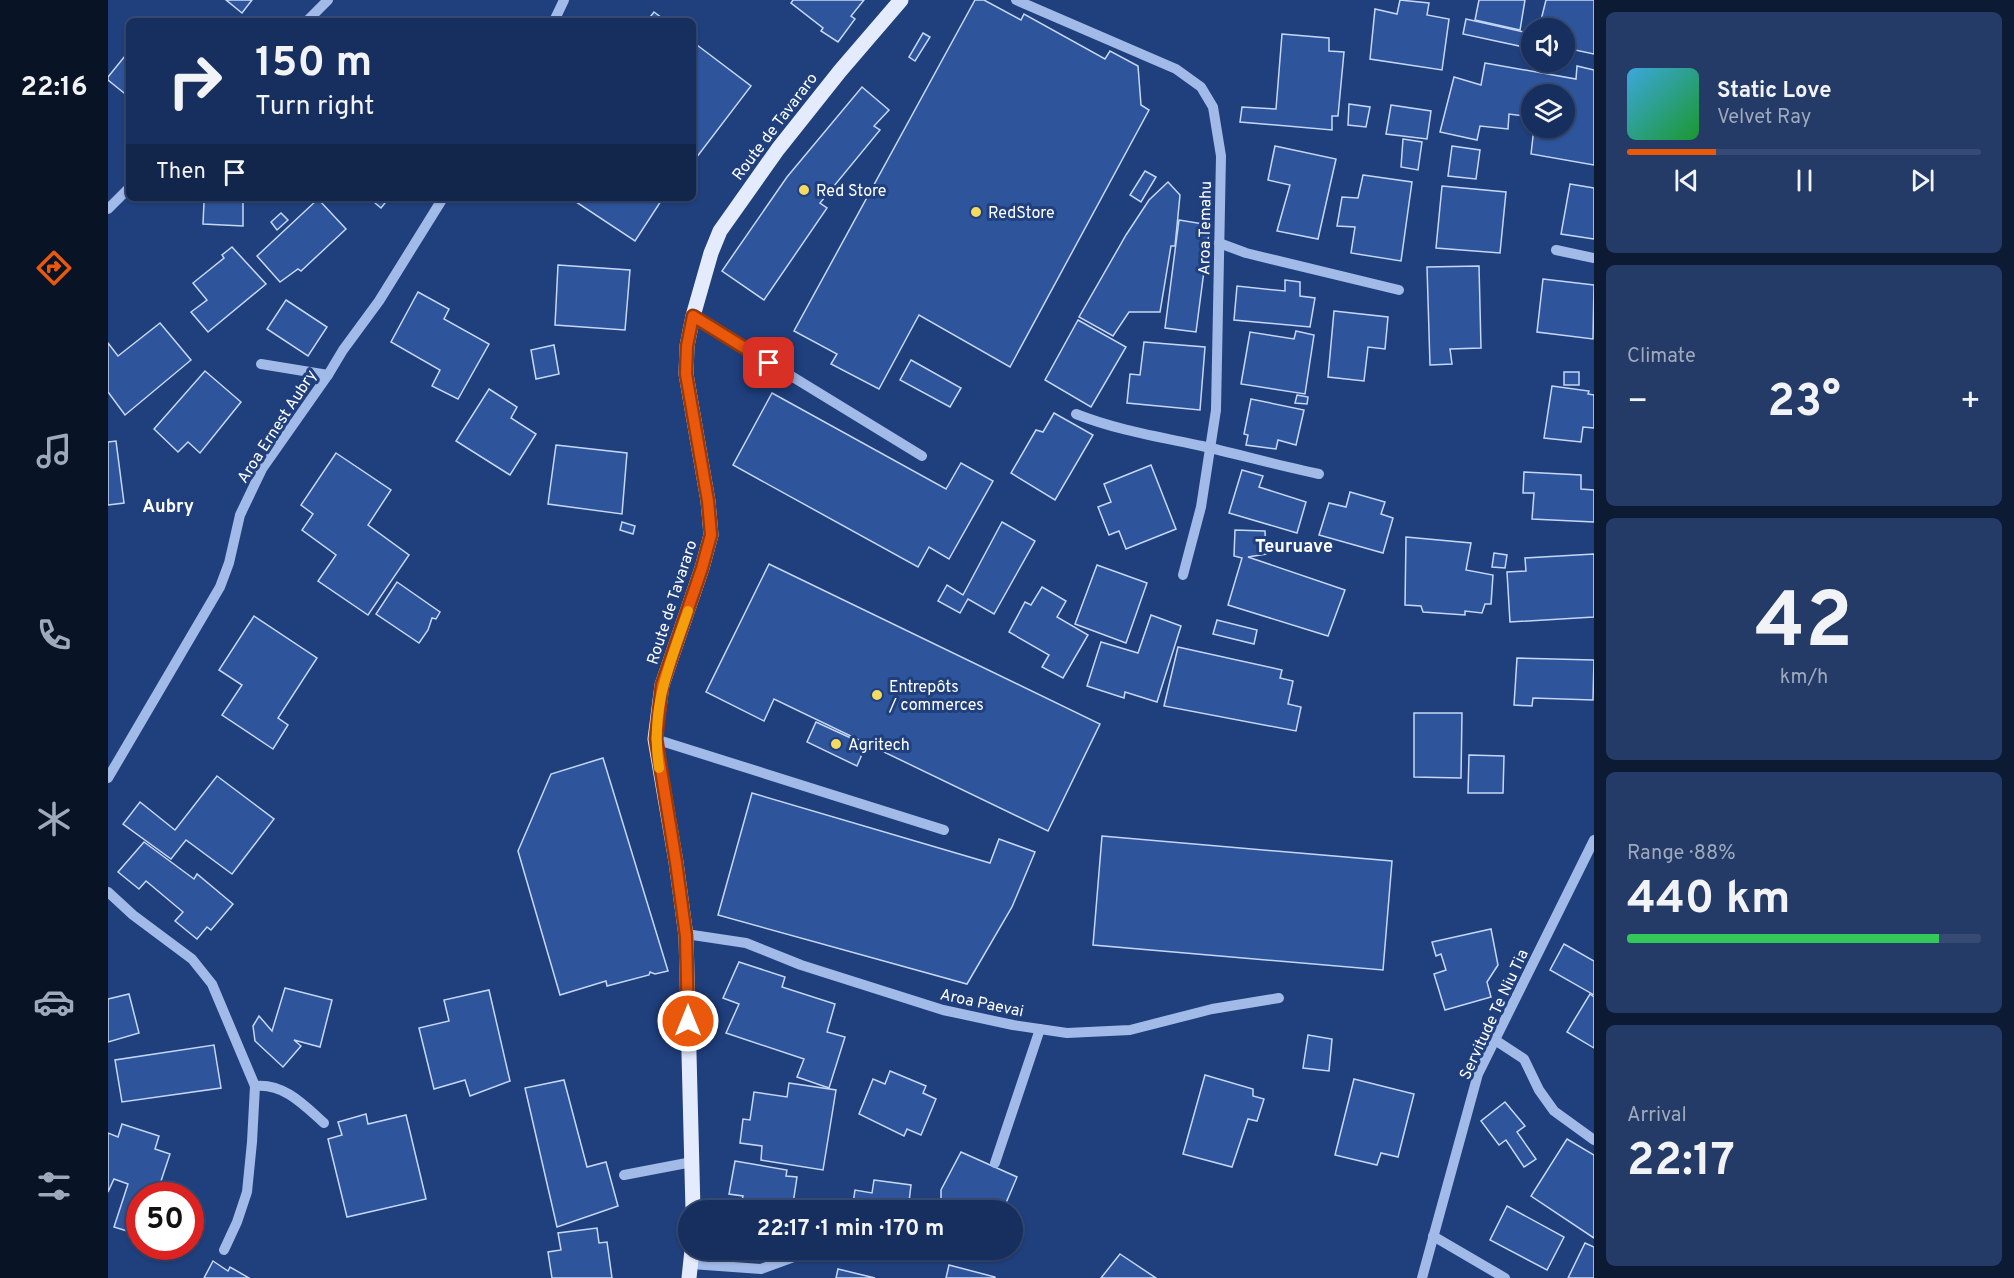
<!DOCTYPE html>
<html lang="en">
<head>
<meta charset="utf-8">
<style>
	body { margin:0; font-family:Overpass,sans-serif; background:#243b67; color:#f1f3f6; height:100vh; display:flex; flex-direction:column; font-size:22px; white-space:nowrap }
	* { box-sizing:border-box; margin:0 }
	p { font-size:20px; color:#9ea9bc }
	.icon { flex:none; width:33px; height:33px; fill:none; stroke:currentColor; stroke-width:2; stroke-linecap:round; stroke-linejoin:round }
	.map { position:relative; flex:1; overflow:hidden }
	.panel { display:flex; flex-direction:column; gap:12px; padding:12px; background:#0d1a34; width:420px }
	.panel>* { flex:none }
	.guide { position:absolute; left:18px; top:18px; width:570px; height:183px; border-radius:9px; box-shadow:0 2px 4px #0004,0 0 0 2px #364a73; background:#172f5e; color:#f1f3f6; overflow:hidden }
	.fabs { position:absolute; left:1413px; top:18px; display:grid; gap:12px }
	.fabs a { display:grid; place-items:center; width:54px; height:54px; border-radius:50%; background:#172f5e; box-shadow:0 2px 4px #0004,0 0 0 2px #364a73; font-size:30px }
	.speed { position:absolute; left:18px; top:1182px; display:flex; gap:12px; font-size:30px; font-weight:700; text-align:center }
	.speed>* { display:grid; place-content:center; width:78px; height:78px; border-radius:50%; background:#172f5e; box-shadow:0 2px 4px #0004,0 0 0 2px #364a73; line-height:1 }
	.speed .limit { border:9px solid #d22; background:#fff; color:#111 }
	.pin { position:absolute; display:grid; place-items:center; width:51px; height:51px; color:#fff; margin:-26px; border-radius:12px; box-shadow:0 3px 9px #0006 }
	.me { position:absolute; width:66px; margin:-33px; rotate:0deg; stroke-linejoin:round; filter:drop-shadow(0 0 4px #0008) }
	.turn { display:flex; align-items:center; gap:21px; height:126px; padding:0 30px; font-size:27px }
	.turn .icon { width:78px; height:78px; stroke-width:2.5 }
	.turn b { display:block; font-size:42px; line-height:51px }
	.then { display:flex; align-items:center; height:57px; padding:0 30px; background:#0003; gap:12px; font-size:22px }
	.big { font-size:45px; font-weight:700; line-height:1.1 }
	.panel .card { flex:1; display:flex; flex-direction:column; justify-content:center; gap:9px; min-width:0; padding:0 21px; border-radius:9px; background:#243b67 }
	.panel .dial { align-items:center; gap:0 }
	.dial b { font-size:78px; line-height:1 }
	.song { display:flex; align-items:center; gap:18px }
	.cover { width:72px; height:72px; border-radius:9px; background:linear-gradient(135deg,hsl(200 70% 55%),hsl(130 70% 35%)) }
	.played { height:6px; border-radius:3px; background:linear-gradient(90deg,#ea580c 25%,#364a73 25%) }
	.keys { display:flex; justify-content:space-around; direction:ltr }
	.heat { display:flex; justify-content:space-between; align-items:center; font-size:33px; direction:ltr }
	.charge { height:9px; border-radius:4px; background:linear-gradient(90deg,#34c759 88%,#364a73 0) }
	.trip { position:absolute; left:570px; top:1200px; width:345px; height:60px; border-radius:30px; background:#172f5e; box-shadow:0 2px 4px #0004,0 0 0 2px #364a73; font-weight:700; line-height:60px; text-align:center }
	main { display:flex; flex:1; min-height:0 }
	.dock { display:flex; flex-direction:column; width:108px; justify-content:space-around; align-items:center; background:#091326; color:#9ea9bc }
	.dock .icon { width:42px; height:42px }
	.dock .selected { color:#ea580c }
	.dock b { font-size:27px; color:#f1f3f6 }
	.map>svg:first-child { display:block }
	.building { fill:#2e549b; stroke:#c6d7f6; stroke-width:1.5 }
	.lines { fill:none; stroke-linecap:round; stroke-linejoin:round }
	.minor { stroke:#a2bae7; stroke-width:10 }
	.major { stroke:#e4ebfd; stroke-width:15 }
	.route-casing { stroke:#983908; stroke-width:15 }
	.route { stroke:#ea580c; stroke-width:10 }
	.slow { stroke:#f59e0b; stroke-width:10 }
	.poi-dot { fill:#f5da62; stroke:#1f3f7d; stroke-width:2 }
	.labels { text-anchor:middle; stroke-width:6; stroke-linejoin:round; paint-order:stroke }
	.street-label { font-size:16px; fill:#fff; stroke:#1f3f7d }
	.poi-label { font-size:16px; fill:#fff; stroke:#1f3f7d; text-anchor:start }
	.neighbourhood-label { font-size:18px; font-weight:bold; fill:#fff; stroke:#1f3f7d }
</style>
</head>
<body>
<main>
<nav class="dock">
<b>22:16</b>
<svg class="icon selected" aria-label="directions" viewBox="0 0 24 24"><path d="M12 3l9 9-9 9-9-9zM9 14v-3h6M13 9l2 2-2 2"/></svg>
<svg class="icon" aria-label="music" viewBox="0 0 24 24"><path d="M9 18V5l10-2v13"/><circle cx="6" cy="18" r="3"/><circle cx="16" cy="16" r="3"/></svg>
<svg class="icon" aria-label="phone" viewBox="0 0 24 24"><path d="M5 4h4l2 5-3 2q2 4 5 5l2-3 5 2v4C11 20 4 13 5 4z"/></svg>
<svg class="icon" aria-label="climate" viewBox="0 0 24 24"><path d="M12 3v18M4 7l16 10M4 17L20 7"/></svg>
<svg class="icon" aria-label="car" viewBox="0 0 24 24"><path d="M5 17H2v-5l4-1 3-4h7l3 4 3 1v5h-3M9 17h6M6 11h13"/><circle cx="7" cy="17" r="2"/><circle cx="17" cy="17" r="2"/></svg>
<svg class="icon" aria-label="filters" viewBox="0 0 24 24"><path d="M4 7h16M4 17h16"/><circle cx="9" cy="7" r="2"/><circle cx="15" cy="17" r="2"/></svg>
</nav>
<div class="map">
<svg width="1486" height="1278" viewBox="0 0 1486 1278">
	<rect width="100%" height="100%" fill="#1f3f7d"/>
	<g class="building">
		<path d="M118,0H144L134,13Z"/>
		<path d="M685,0H756L743,16L747,19L730,42L713,31L715,28L683,3Z"/>
		<path d="M867,0H876L913,20L916,14L997,59L1002,51L1030,66L1033,105L1041,110L902,367L811,315L771,389L723,364L729,354L686,331Z"/>
		<path d="M1292,0L1321,3L1319,15L1341,19L1334,70L1262,59L1267,9L1289,14Z"/>
		<path d="M1371,0H1417L1412,30L1367,20Z"/>
		<path d="M1438,0H1486V54L1462,49L1463,39L1456,37V28H1431Z"/>
		<path d="M546,12L558,21H539Z"/>
		<path d="M1358,19L1420,33L1416,47L1355,34Z"/>
		<path d="M815,33L822,37L807,61L801,57Z"/>
		<path d="M1174,34L1221,38V51L1236,52L1230,116H1224V130L1132,122L1134,107L1168,109Z"/>
		<path d="M585,42L643,86L585,162Z"/>
		<path d="M21,51V97L0,80V77Z"/>
		<path d="M1377,63L1468,79L1469,66L1486,70V165L1423,154L1426,128H1456V94H1424V117L1401,114L1400,129L1372,126L1369,140L1332,132L1346,77L1373,85Z"/>
		<path d="M754,87L781,110L766,126L772,130L712,203L719,208L656,300L614,271L679,177Z"/>
		<path d="M1241,104L1262,107L1258,127L1240,125Z"/>
		<path d="M1283,105L1323,111L1319,139L1278,134Z"/>
		<path d="M1295,139L1314,142L1310,170L1293,167Z"/>
		<path d="M1167,146L1228,159L1210,239L1169,231L1182,185L1160,180Z"/>
		<path d="M1344,146L1372,150L1368,179L1340,176Z"/>
		<path d="M1037,171L1048,177L1033,202L1022,195Z"/>
		<path d="M1255,175L1304,182L1293,261L1243,253L1247,227L1229,226L1234,197L1250,198Z"/>
		<path d="M1060,182L1072,195L1067,246H1063L1052,312H1021L1005,336L971,317L1018,235L1041,200Z"/>
		<path d="M1462,184L1486,188V239L1453,234Z"/>
		<path d="M1334,186L1398,192L1392,253L1328,248Z"/>
		<path d="M89,198H135V226L95,224L96,202H89Z"/>
		<path d="M261,198H281L273,208Z"/>
		<path d="M462,198H555L527,241Z"/>
		<path d="M210,199L238,229L193,271L190,269L172,282L149,256Z"/>
		<path d="M173,213L180,220L169,230L163,222Z"/>
		<path d="M1071,220L1102,225L1088,332L1057,328Z"/>
		<path d="M124,247L158,284L100,332L83,312L99,300L85,283L116,258L114,255Z"/>
		<path d="M450,265L522,270L517,330L447,325Z"/>
		<path d="M1371,266L1373,348L1342,349L1344,364L1322,365L1319,267Z"/>
		<path d="M1435,279L1486,285L1485,339L1429,332Z"/>
		<path d="M1177,280L1192,282V296L1207,298L1202,327L1126,320L1129,286L1177,291Z"/>
		<path d="M310,292L341,309L336,319L381,344L350,399L324,386L332,370L283,342Z"/>
		<path d="M178,300L219,327L200,356L159,329Z"/>
		<path d="M1226,311L1280,317L1277,349L1260,347L1256,381L1220,377Z"/>
		<path d="M970,320L1018,347L983,407L937,380Z"/>
		<path d="M52,323L83,360L17,415L0,392V343L10,356Z"/>
		<path d="M1188,331L1206,335L1197,394L1133,384L1142,332L1186,339Z"/>
		<path d="M1036,342L1097,347L1092,410L1019,403L1022,374L1032,375Z"/>
		<path d="M446,345L451,374L428,379L423,350Z"/>
		<path d="M803,360L853,388L842,407L792,380Z"/>
		<path d="M97,371L133,402L92,453L80,442L70,452L46,429Z"/>
		<rect x="1456" y="372" width="15" height="13"/>
		<path d="M1444,386L1481,391L1480,394L1486,395V428L1475,427L1473,442L1436,438Z"/>
		<path d="M381,389L409,407L403,418L428,434L402,475L348,441Z"/>
		<path d="M664,393L838,489L853,463L885,481L841,559L821,547L810,567L625,465Z"/>
		<path d="M1189,395L1200,397L1199,404L1187,403Z"/>
		<path d="M1143,399L1196,410L1188,445L1170,440L1168,449L1138,445L1140,435L1136,434Z"/>
		<path d="M946,413L985,435L947,500L903,473L928,430L935,432Z"/>
		<path d="M8,441L16,503L0,505V442Z"/>
		<path d="M448,445L519,453L514,514L440,504Z"/>
		<path d="M228,453L283,490L260,525L301,555L260,615L210,581L228,555L194,530L205,514L193,505Z"/>
		<path d="M1043,465L1068,529L1018,549L1011,531L1001,535L990,507L1003,502L996,484Z"/>
		<path d="M1134,470L1155,476L1151,487L1198,502L1189,533L1121,513Z"/>
		<path d="M1416,472L1473,475V489L1486,490V522L1424,519L1426,493H1415Z"/>
		<path d="M1242,492L1277,502L1273,514L1285,518L1275,553L1211,535L1221,503L1238,507Z"/>
		<path d="M514,522L527,526L525,534L512,530Z"/>
		<path d="M894,522L927,541L886,614L860,599L852,613L830,601L839,585L855,595Z"/>
		<path d="M1127,530L1157,531L1158,554L1140,557L1237,590L1220,636L1120,605L1134,558L1126,556Z"/>
		<path d="M1298,537L1363,543L1358,570L1385,575L1383,604H1377L1374,613L1357,611V615L1315,612L1313,606L1297,605Z"/>
		<path d="M1386,553L1399,555L1397,568L1384,567Z"/>
		<path d="M1486,554V617L1402,622L1399,572L1418,571L1417,558Z"/>
		<path d="M661,564L992,724L940,831L666,699L656,721L598,692Z"/>
		<path d="M989,565L1039,583L1018,643L967,624Z"/>
		<path d="M289,582L332,612L328,619L324,618L320,630L311,643L268,614Z"/>
		<path d="M934,587L958,601L949,617L980,635L955,678L934,667L941,655L901,632L917,602L923,605Z"/>
		<path d="M1043,615L1073,626L1049,702L1017,692L1016,698L979,686L993,642L1030,653Z"/>
		<path d="M146,616L209,658L170,718L180,725L165,749L114,715L134,685L111,670Z"/>
		<path d="M1109,620L1149,630L1146,644L1105,634Z"/>
		<path d="M1070,647L1174,670L1172,678L1185,681L1180,704L1193,707L1188,731L1056,706Z"/>
		<path d="M1409,658L1486,660L1485,700L1425,698L1424,706L1406,705Z"/>
		<path d="M1306,713H1354L1353,778L1306,777Z"/>
		<path d="M708,722L758,745L749,766L699,742Z"/>
		<path d="M1361,755L1396,756L1395,793H1360Z"/>
		<path d="M495,758L560,971L547,974L542,972L541,975L499,986L498,981L452,995L410,851L443,774Z"/>
		<path d="M109,776L166,819L124,874L78,840L63,859L15,824L32,802L67,830Z"/>
		<path d="M644,793L882,863L891,839L927,852L904,907L859,984L610,915Z"/>
		<path d="M994,836L1284,861L1275,970L985,945Z"/>
		<path d="M36,842L86,879L89,874L125,904L103,930L99,927L89,939L67,921L75,912L38,881L31,889L10,872Z"/>
		<path d="M1383,929L1390,965L1379,982L1383,997L1337,1010L1326,974L1338,970L1333,954L1328,956L1324,942Z"/>
		<path d="M1456,944L1486,961V995L1442,970Z"/>
		<path d="M631,962L677,977L674,987L727,1004L719,1032L737,1037L721,1088L689,1077L696,1059L618,1033L631,1004L615,998Z"/>
		<path d="M177,988L224,1000L212,1047L186,1040L193,1046L175,1067L147,1041L145,1026L151,1016L164,1031Z"/>
		<path d="M381,990L402,1081L362,1096L357,1080L326,1089L311,1028L341,1021L336,1000Z"/>
		<path d="M21,994L31,1033L0,1042V999Z"/>
		<path d="M1482,994L1486,997V1048L1459,1032Z"/>
		<path d="M1200,1035L1224,1039L1221,1071L1195,1068Z"/>
		<path d="M106,1045L113,1088L14,1102L7,1060Z"/>
		<path d="M782,1071L818,1086L815,1093L828,1099L813,1135L799,1129L796,1136L751,1114L765,1079L777,1084Z"/>
		<path d="M1097,1075L1145,1089V1096L1156,1099L1149,1121L1140,1119L1124,1167L1075,1154Z"/>
		<path d="M1246,1079L1306,1094L1290,1157L1273,1153L1269,1165L1227,1155Z"/>
		<path d="M456,1080L479,1167L498,1162L510,1206L449,1227L417,1088Z"/>
		<path d="M681,1083L728,1090L715,1170L653,1160L654,1146L632,1143L635,1119L642,1120L646,1092L679,1097Z"/>
		<path d="M1397,1102L1417,1126L1409,1132L1428,1159L1416,1167L1398,1140L1391,1145L1373,1121Z"/>
		<path d="M258,1114L260,1124L298,1115L318,1199L239,1217L220,1139L234,1135L230,1122Z"/>
		<path d="M14,1124L51,1136L47,1149L62,1154L48,1196H32V1235L6,1227L20,1184L6,1179L0,1192V1133L10,1137Z"/>
		<path d="M1459,1139L1486,1155V1238L1423,1196Z"/>
		<path d="M853,1152L909,1177L895,1210H833V1190Z"/>
		<path d="M627,1161L679,1170L678,1176L689,1177L684,1210H632L635,1196L621,1194Z"/>
		<path d="M766,1180L803,1185L800,1210H744L747,1190L764,1193Z"/>
		<path d="M1399,1206L1456,1237L1439,1270L1382,1240Z"/>
		<path d="M489,1228L491,1243L499,1242L504,1278H444L440,1252L453,1250L450,1233Z"/>
		<path d="M1477,1243L1486,1247V1278H1460Z"/>
		<path d="M770,1250H796L795,1254Z"/>
		<path d="M1012,1254L1048,1278H993Z"/>
		<path d="M105,1261L120,1271L122,1267L141,1278H96Z"/>
		<path d="M841,1265L887,1277V1278H838Z"/>
		<path d="M730,1269L767,1278H728Z"/>
	</g>
	<g class="lines">
		<g class="minor">
			<path d="M908,0L1068,69L1093,87L1105,107L1113,156L1108,410L1093,507L1075,575"/>
			<path d="M199,21L220,0"/>
			<path d="M446,21L456,0"/>
			<path d="M0,209L21,188"/>
			<path d="M1111,243L1138,253L1291,290"/>
			<path d="M1448,250L1486,258"/>
			<path d="M585,316L814,456"/>
			<path d="M153,364L220,375"/>
			<path d="M968,414C1008,430 1052,437 1094,446C1133,455 1172,466 1211,474"/>
			<path d="M547,739L836,830"/>
			<path d="M0,778L112,587L121,563L132,515L154,469L220,375L235,350L271,301L335,198"/>
			<path d="M0,892L25,915L84,959L104,984L147,1086L144,1142L139,1192L129,1222L116,1250"/>
			<path d="M578,934L638,943L693,965L835,1010L905,1025L959,1033L1022,1030L1104,1009L1171,998"/>
			<path d="M1387,1040L1416,1059L1431,1090L1446,1111L1486,1140"/>
			<path d="M147,1086C176,1083 196,1105 216,1123"/>
			<path d="M887,1163L932,1029"/>
			<path d="M516,1175L584,1162"/>
			<path d="M1325,1236L1397,1278"/>
			<path d="M583,1264L653,1269L705,1250"/>
			<path d="M1314,1278L1370,1074L1486,840"/>
		</g>
		<g class="major">
			<path d="M585,1210L578,936L568,862L547,739L554,685L594,568L603,535L600,501L578,374L579,346L585,316L603,253L612,231L670,149L732,71L793,0"/>
			<path d="M581,1278L584,1250"/>
		</g>
	</g>
	<g class="lines">
		<g class="route-casing">
			<path id="route" d="M580,1021L578,936L568,862L548,739L554,685L594,568L603,535L600,501L578,374L579,346L585,316L661,363"/>
		</g>
		<use href="#route" class="route"/>
		<path class="slow" d="M551,768C542,707 561,667 580,611"/>
	</g>
	<g class="poi-dot">
		<circle cx="696" cy="190" r="6"/>
		<circle cx="868" cy="212" r="6"/>
		<circle cx="769" cy="695" r="6"/>
		<circle cx="728" cy="744" r="6"/>
	</g>
	<g class="labels">
		<g class="street-label">
			<text transform="translate(666 126) rotate(-53)" y="6">Route de Tavararo</text>
			<text transform="translate(1096 228) rotate(-89)" y="6">Aroa Temahu</text>
			<text transform="translate(168 426) rotate(-57)" y="6">Aroa Ernest Aubry</text>
			<text transform="translate(563 602) rotate(-72)" y="6">Route de Tavararo</text>
			<text transform="translate(874 1002) rotate(12)" y="6">Aroa Paevai</text>
			<text transform="translate(1385 1014) rotate(-65)" y="6">Servitude Te Niu Tia</text>
		</g>
		<g class="poi-label">
			<text x="708" y="196">Red Store</text>
			<text x="880" y="218">RedStore</text>
			<text x="781" y="692">Entrepôts<tspan x="781" dy="18">/ commerces</tspan></text>
			<text x="740" y="750">Agritech</text>
		</g>
		<g class="neighbourhood-label">
			<text x="60" y="512">Aubry</text>
			<text x="1186" y="552">Teuruave</text>
		</g>
	</g>
</svg>
<div class="fabs">
<a><svg class="icon" aria-label="sound" viewBox="0 0 24 24"><path d="M4 9h4l5-4v14l-5-4H4zM17 9q2 3 0 6"/></svg></a>
<a><svg class="icon" aria-label="layers" viewBox="0 0 24 24"><path d="M12 4l9 5-9 5-9-5zM3 14l9 5 9-5"/></svg></a>
</div>
<div class="speed"><div class="limit">50</div></div>
<div class="pin" style="left:661px;top:363px;background:#d93025"><svg class="icon" aria-label="arrive" viewBox="0 0 24 24"><path d="M6 21V4h12l-3 4 3 4H6"/></svg></div>
<svg class="me" style="left:580px;top:1021px" viewBox="-20 -20 40 40"><circle r="17" fill="#ea580c" stroke="#fff" stroke-width="3"/><path d="M0-11L8 9 0 5-8 9z" fill="#fff"/></svg>
<div class="trip">22:17 · 1 min · 170 m</div>
<div class="guide">
<div class="turn"><svg class="icon" aria-label="right" viewBox="0 0 24 24"><path d="M7 20v-9h11M14 6l5 5-5 5"/></svg><div><b>150 m</b>Turn right</div></div>
<div class="then">Then<svg class="icon" aria-label="arrive" viewBox="0 0 24 24"><path d="M6 21V4h12l-3 4 3 4H6"/></svg></div>
</div>
</div>
<section class="panel">
<div class="card">
<div class="song"><i class="cover"></i><div><b>Static Love</b><p>Velvet Ray</p></div></div>
<div class="played"></div>
<div class="keys"><svg class="icon" aria-label="previous" viewBox="0 0 24 24"><path d="M18 5L8 12l10 7zM5 5v14"/></svg><svg class="icon" aria-label="pause" viewBox="0 0 24 24"><path d="M8 5v14M16 5v14"/></svg><svg class="icon" aria-label="next" viewBox="0 0 24 24"><path d="M6 5l10 7-10 7zM19 5v14"/></svg></div>
</div>
<div class="card"><p>Climate</p>
<div class="heat"><a>−</a><b class="big">23°</b><a>+</a></div>
</div>
<div class="card dial"><b>42</b><p>km/h</p></div>
<div class="card"><p>Range · 88%</p><b class="big">440 km</b><div class="charge"></div></div>
<div class="card"><p>Arrival</p><b class="big">22:17</b></div>
</section>
</main>
</body>
</html>
